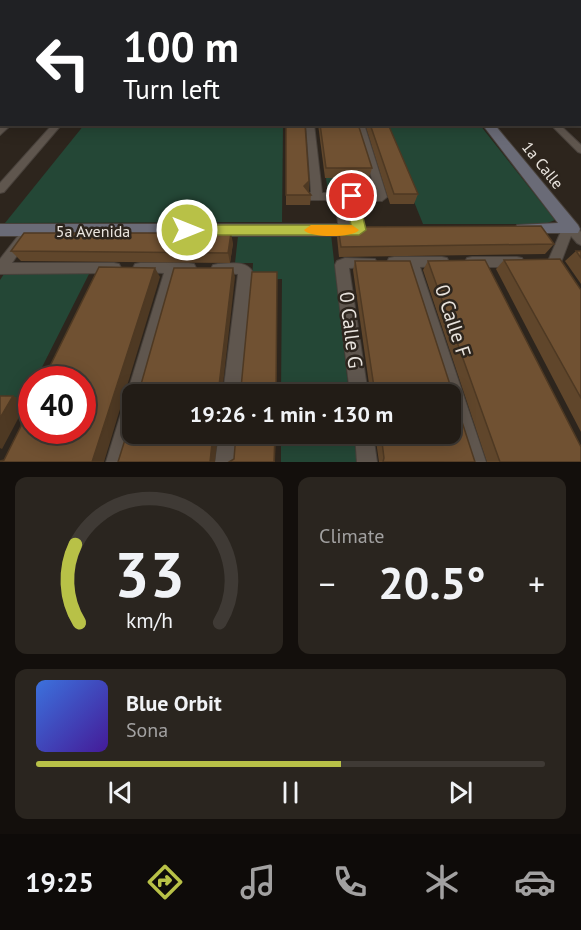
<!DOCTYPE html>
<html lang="en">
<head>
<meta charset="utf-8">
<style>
	body { margin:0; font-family:"PT Sans",sans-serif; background:#2a251f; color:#f1f3f6; height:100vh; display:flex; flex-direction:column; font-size:22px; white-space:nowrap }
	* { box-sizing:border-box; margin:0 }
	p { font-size:20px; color:#a2a1a1 }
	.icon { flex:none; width:33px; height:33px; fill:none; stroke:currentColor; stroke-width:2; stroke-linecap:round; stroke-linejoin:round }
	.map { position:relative; height:462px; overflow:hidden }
	.sheet { display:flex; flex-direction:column; gap:15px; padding:15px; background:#130f0c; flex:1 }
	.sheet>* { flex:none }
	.hud { position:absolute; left:0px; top:0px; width:582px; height:126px; box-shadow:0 3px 15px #0003,0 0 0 2px #3f3a35; background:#202124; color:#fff; overflow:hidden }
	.speed { position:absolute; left:18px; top:366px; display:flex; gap:12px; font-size:30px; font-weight:700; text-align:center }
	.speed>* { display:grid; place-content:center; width:78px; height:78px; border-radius:50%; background:#221c16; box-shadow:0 3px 15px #0003,0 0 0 2px #3f3a35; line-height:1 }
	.speed .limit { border:9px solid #d22; background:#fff; color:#111 }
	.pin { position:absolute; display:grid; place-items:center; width:51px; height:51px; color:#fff; margin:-26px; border:3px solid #fff; border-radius:50%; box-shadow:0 2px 6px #0007 }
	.me { position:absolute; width:66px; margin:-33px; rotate:90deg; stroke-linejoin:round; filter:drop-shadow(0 0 4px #0008) }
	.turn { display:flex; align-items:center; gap:21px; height:126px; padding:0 24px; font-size:27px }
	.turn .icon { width:78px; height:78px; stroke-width:2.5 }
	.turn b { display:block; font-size:42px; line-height:51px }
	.big { font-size:45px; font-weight:700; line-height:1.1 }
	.sheet .card { flex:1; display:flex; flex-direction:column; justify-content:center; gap:9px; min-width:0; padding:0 21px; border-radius:12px; background:#2a251f }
	.sheet .dial { align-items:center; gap:0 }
	.dial svg { height:156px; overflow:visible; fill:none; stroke:#3f3a35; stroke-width:7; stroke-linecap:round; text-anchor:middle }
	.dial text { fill:#f1f3f6; stroke:none }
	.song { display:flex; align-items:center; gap:18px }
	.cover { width:72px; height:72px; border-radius:9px; background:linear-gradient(135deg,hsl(220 70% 55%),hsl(260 70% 35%)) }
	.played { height:6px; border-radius:3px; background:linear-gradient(90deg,#b8c147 60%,#3f3a35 60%) }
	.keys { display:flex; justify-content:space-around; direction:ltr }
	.heat { display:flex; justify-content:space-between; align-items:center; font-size:33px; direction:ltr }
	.sheet .tiles { flex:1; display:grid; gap:15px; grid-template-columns:1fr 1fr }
	.card:last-child { grid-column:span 2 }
	.trip { position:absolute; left:122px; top:384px; width:339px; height:60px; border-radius:12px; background:#221c16; box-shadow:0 3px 15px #0003,0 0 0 2px #3f3a35; font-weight:700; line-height:60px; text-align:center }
	.tabs { display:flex; height:96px; justify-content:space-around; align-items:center; background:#0e0b09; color:#a2a1a1 }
	.tabs .icon { width:42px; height:42px }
	.tabs .current { color:#b8c147 }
	.tabs b { font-size:27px; color:#f1f3f6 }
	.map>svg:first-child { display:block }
	.green { fill:#244736 }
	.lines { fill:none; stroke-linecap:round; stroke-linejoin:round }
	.street-casing { stroke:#48413b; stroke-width:2 }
	.secondary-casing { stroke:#48413b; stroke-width:2 }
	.street { fill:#5f564e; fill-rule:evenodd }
	.secondary { fill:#6a6b77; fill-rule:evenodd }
	.wall { fill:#60462b }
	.shaded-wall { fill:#4e3923 }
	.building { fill:#705132; stroke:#4e3923; stroke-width:1.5 }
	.route { fill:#b8c147; stroke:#787d2e; stroke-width:1.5 }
	.slow { fill:#f59e0b }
	.labels { text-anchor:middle; stroke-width:5; stroke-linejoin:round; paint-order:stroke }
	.street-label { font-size:16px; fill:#e9e4de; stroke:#2d251d }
	.near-street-label { font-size:20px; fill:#e9e4de; stroke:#2d251d }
</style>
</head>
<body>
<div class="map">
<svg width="581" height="462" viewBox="0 0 581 462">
	<rect width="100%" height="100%" fill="#2d251d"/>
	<g class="green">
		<path d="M84,125H283L282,222L5,223Z"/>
		<path d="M383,125H480L555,220L545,224H423Z"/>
		<path d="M326,178H369L374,193H328Z"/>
		<path d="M331,234L349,394H281L282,279L252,280L253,263H235L238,236Z"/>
		<path d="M4,274H89L36,379L32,380L31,388L26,399H0V280Z"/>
		<path d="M281,434H354L357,462H281Z"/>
	</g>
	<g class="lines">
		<g class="street-casing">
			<g id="street">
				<rect x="580" y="108" width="1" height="4"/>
				<path d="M3,124H12L0,135V127Z"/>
				<path d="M53,124H62L4,192L0,193V183Z"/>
				<path d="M306,124H314L322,193H376L356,124H364L387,197L382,201L358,200L365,230L363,233L359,234L353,230L347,200L351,230L345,234L339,230L335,200H311L306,196L311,192Z"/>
				<path d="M550,124H559L581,145V153L578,152Z"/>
				<path d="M572,225L576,226L581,232V245L577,243L571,236L560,265L555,266L550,265L548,261L562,229L564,226Z"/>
				<path d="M22,234L26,236L28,239L12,263H114L119,264L121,268L119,272L114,273L0,274V259L18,236Z"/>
				<path d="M394,257H442L447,258L449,262L447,266L420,267L486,462H466L450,409V394H446L407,267L389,266L387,262L389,258Z"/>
				<path d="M472,257H517L522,258L524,262L522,266L517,267H472L467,266L465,262L467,258Z"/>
				<path d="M345,258L375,259L377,263L375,267L349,268L368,394H350L335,265L337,261Z"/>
				<path d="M140,263H189L194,264L196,268L194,272L177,273L145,394H132V434H134L126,462H106L123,407L126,401L129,399L127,394L164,273L135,272L133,268L135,264Z"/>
				<path d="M218,264C230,264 245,260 252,271L241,394H223L238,274L213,273L211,269L213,265Z"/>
				<path d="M219,434H237L235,462H215Z"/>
				<path d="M355,434H373L377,462H357Z"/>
			</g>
		</g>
		<g class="secondary-casing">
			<g id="secondary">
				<path d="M482,124H494L578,225L580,229L578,233H517L515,229L517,225L558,223Z"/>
				<path d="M0,224H359L365,226L367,230L365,234L359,236H0Z"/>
			</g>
		</g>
		<use href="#street" class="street"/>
		<use href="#secondary" class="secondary"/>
	</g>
	<g class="wall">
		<rect x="0" y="67" width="2" height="29"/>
		<path d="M286,124L308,191L311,195L310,205H286Z"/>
		<path d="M318,124H358L372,168L369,178H325Z"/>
		<path d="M365,124H388L418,194L414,204H390Z"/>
		<path d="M338,227L554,244L545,254L339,257L337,237Z"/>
		<path d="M233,243L230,263L21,261L11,251Z"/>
		<path d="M576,251H581V284L565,261Z"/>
		<path d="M504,260L581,290V432L496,269Z"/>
		<path d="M355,261H410L475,462H379L375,434H450V394H367L370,391L353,270Z"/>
		<path d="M428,261L581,462H487L423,270Z"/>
	</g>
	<g class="shaded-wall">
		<path d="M309,181V191L305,195L304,186Z"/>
		<path d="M231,233L233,243L230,263L228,253Z"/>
		<path d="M155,268L160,277L104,462H92Z"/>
		<path d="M233,268L235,277L222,394H218Z"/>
		<path d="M13,396L27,402L2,449L0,448V418Z"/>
		<path d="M213,434H218L215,462H210Z"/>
		<path d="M275,434H276L275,462H274Z"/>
	</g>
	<g class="building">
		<rect x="0" y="67" width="2" height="14"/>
		<path d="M286,124H305L309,181L304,186L311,195H286Z"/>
		<path d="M320,124H358L372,168H326Z"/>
		<path d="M370,124H388L418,194H394Z"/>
		<path d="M541,226L554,244L341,247L338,227Z"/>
		<path d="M24,233H231L228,253L11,251Z"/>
		<path d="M576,251H581V258Z"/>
		<path d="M560,259L581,290V398L504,260Z"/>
		<path d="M485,260L581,447V462H500L428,261Z"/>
		<path d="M355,261H410L475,462H383L384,458L381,434H450V394H371L370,390L374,387Z"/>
		<path d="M99,267L155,268L92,462H0V461L4,460L21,426V418L32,396V430H82V380H40L42,375L46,374Z"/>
		<path d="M174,268H233L218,394H136L137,390L140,388Z"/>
		<path d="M252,272H277L276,394H235L236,390L241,388Z"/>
		<path d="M0,396H13L0,418Z"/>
		<path d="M132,407V434H213L210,462H118L128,430L126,427Z"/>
		<path d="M236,434H275L274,462H229L234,459Z"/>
	</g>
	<linearGradient id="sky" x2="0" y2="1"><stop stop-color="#191410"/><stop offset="0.48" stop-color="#46464c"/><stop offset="1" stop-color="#46464c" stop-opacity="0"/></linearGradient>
	<rect width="581" height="123" fill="url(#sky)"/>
	<path class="route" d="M352,192L358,196L366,230L359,235H187L180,230L187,225H351L345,196Z"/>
	<path class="slow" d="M311,225H352L359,230C353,238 310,238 304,230Z"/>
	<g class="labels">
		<g class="street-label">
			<text transform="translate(543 165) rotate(51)" y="6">1a Calle</text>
			<text x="93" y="237">5a Avenida</text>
		</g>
		<g class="near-street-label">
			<text transform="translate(453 321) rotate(72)" y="7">0 Calle F</text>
			<text transform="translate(351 330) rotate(83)" y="7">0 Calle G</text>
		</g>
	</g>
</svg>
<div class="speed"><div class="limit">40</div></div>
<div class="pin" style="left:352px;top:196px;background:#d93025"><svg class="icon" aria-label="arrive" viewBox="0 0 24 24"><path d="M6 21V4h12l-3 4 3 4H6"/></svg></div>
<svg class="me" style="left:187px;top:230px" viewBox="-20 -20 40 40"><circle r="17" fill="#b8c147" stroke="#fff" stroke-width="3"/><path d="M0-11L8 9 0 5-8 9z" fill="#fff"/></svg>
<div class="trip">19:26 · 1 min · 130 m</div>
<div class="hud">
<div class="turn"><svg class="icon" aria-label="left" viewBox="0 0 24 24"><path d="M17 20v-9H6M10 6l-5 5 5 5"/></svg><div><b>100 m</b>Turn left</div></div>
</div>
</div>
<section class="sheet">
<div class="tiles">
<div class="card dial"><svg viewBox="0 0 100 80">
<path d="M14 69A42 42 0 1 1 86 69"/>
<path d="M14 69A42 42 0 0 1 12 29" stroke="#b8c147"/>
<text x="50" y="56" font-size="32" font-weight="700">33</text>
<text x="50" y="72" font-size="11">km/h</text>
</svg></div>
<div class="card"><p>Climate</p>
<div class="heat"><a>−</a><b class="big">20.5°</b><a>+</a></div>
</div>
<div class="card">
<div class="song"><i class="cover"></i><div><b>Blue Orbit</b><p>Sona</p></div></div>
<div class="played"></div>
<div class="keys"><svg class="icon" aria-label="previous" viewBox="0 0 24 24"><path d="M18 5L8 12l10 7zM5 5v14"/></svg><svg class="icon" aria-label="pause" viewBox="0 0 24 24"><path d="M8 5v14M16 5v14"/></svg><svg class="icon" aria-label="next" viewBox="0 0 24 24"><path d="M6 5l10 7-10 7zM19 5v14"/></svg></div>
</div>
</div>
</section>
<nav class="tabs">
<b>19:25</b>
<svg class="icon current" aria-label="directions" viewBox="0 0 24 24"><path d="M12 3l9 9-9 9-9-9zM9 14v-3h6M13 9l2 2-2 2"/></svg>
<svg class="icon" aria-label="music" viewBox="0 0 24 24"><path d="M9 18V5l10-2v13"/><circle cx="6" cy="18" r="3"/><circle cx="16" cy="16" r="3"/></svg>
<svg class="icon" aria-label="phone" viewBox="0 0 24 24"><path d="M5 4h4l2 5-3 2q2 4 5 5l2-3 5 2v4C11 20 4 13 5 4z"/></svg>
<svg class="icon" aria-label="climate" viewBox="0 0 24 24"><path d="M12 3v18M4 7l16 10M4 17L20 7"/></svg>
<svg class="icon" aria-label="car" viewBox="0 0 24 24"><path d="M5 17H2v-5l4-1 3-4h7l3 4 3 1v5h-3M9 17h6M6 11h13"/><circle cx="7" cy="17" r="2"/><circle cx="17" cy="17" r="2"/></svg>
</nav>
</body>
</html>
